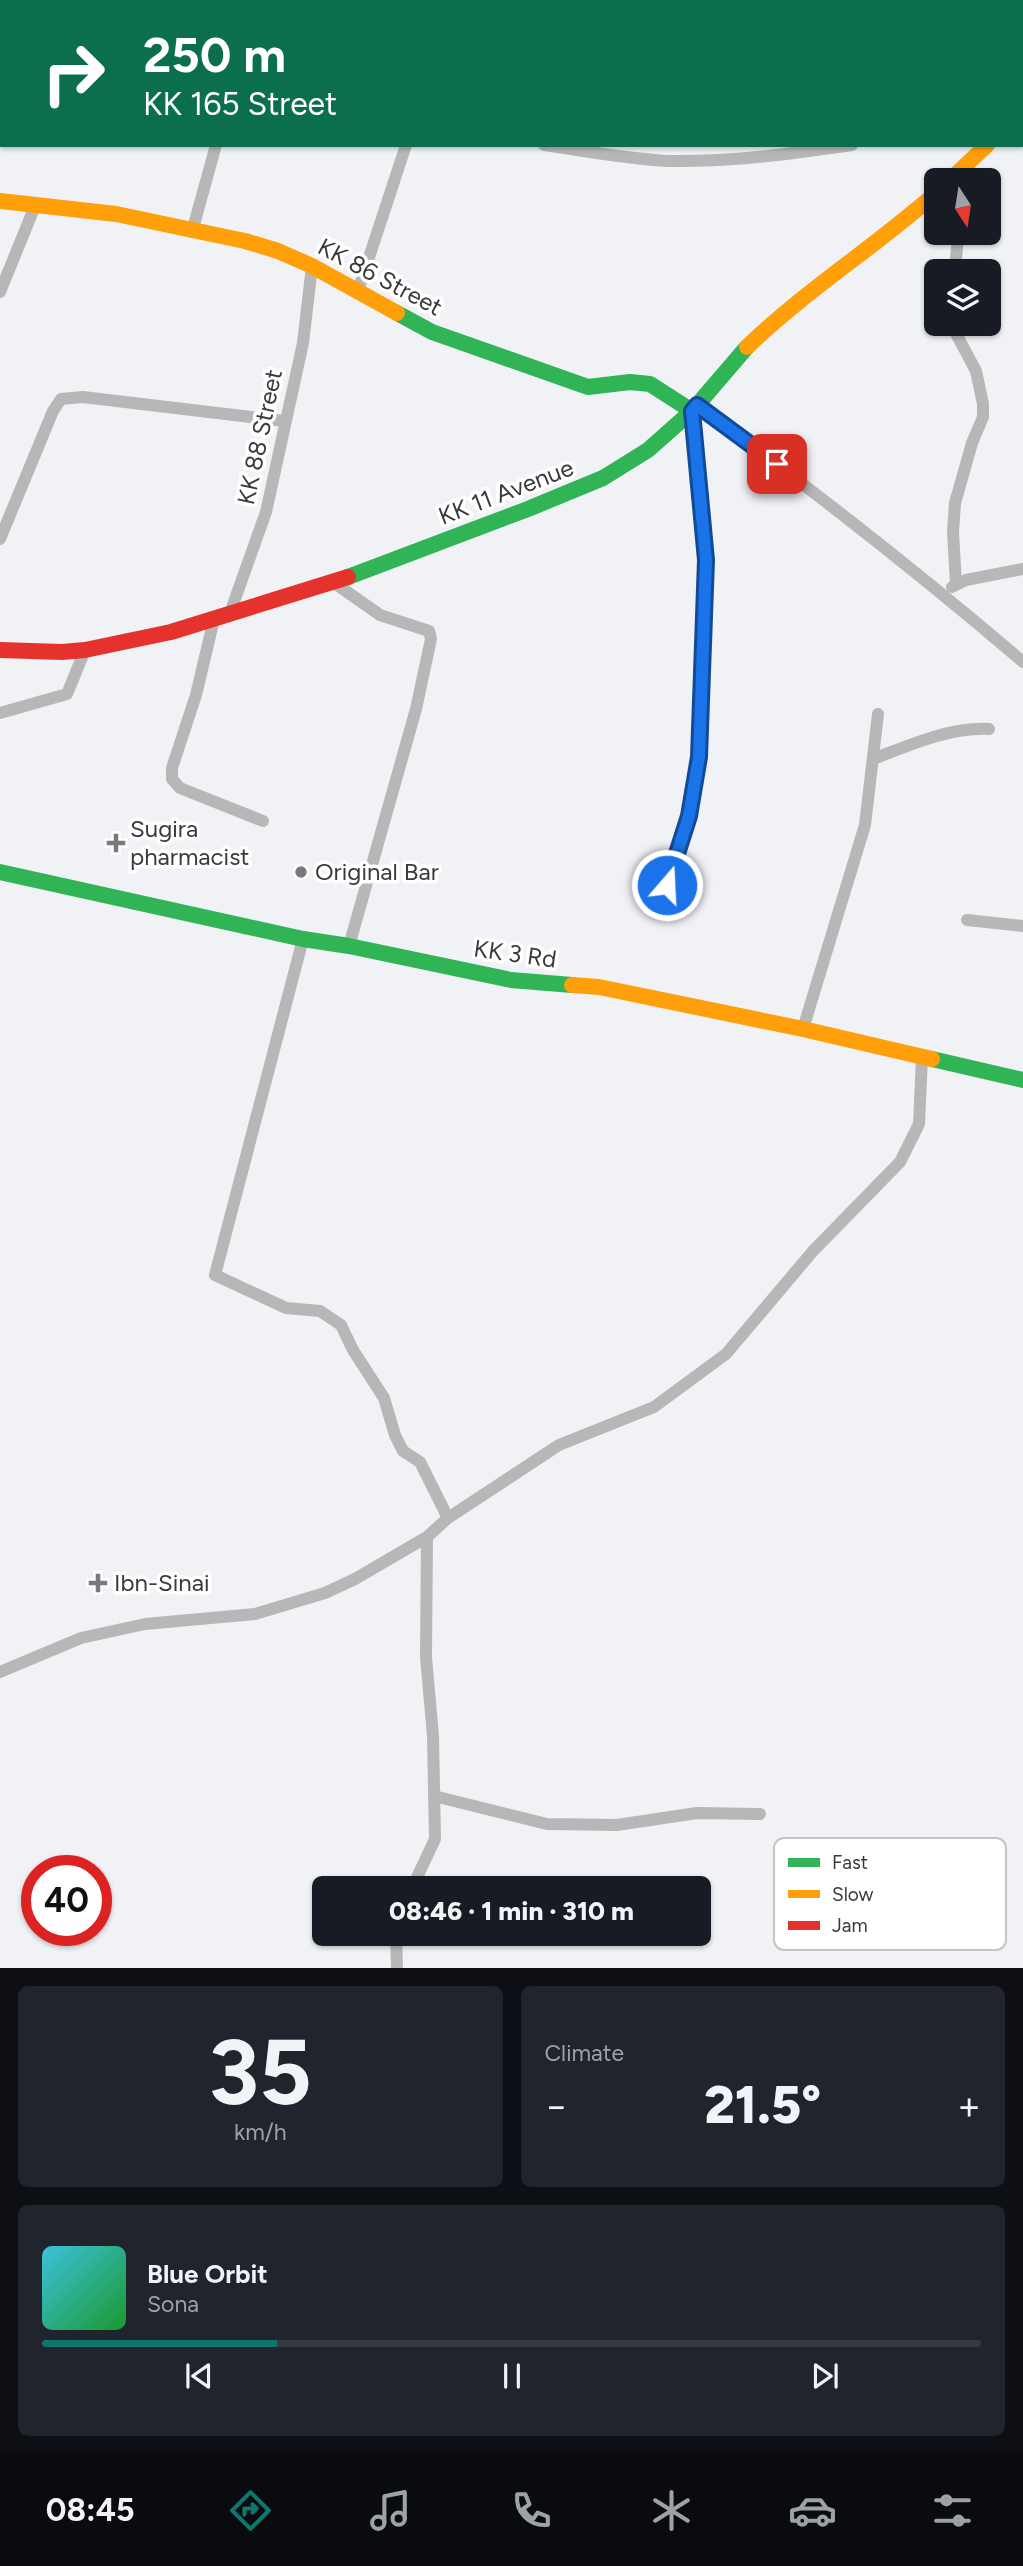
<!DOCTYPE html>
<html lang="en">
<head>
<meta charset="utf-8">
<style>
	body { margin:0; font-family:Figtree,sans-serif; background:#20242c; color:#f1f3f6; height:100vh; display:flex; flex-direction:column; font-size:26px; white-space:nowrap }
	* { box-sizing:border-box; margin:0 }
	p { font-size:23px; color:#9ea1a6 }
	.icon { flex:none; width:38px; height:38px; fill:none; stroke:currentColor; stroke-width:2; stroke-linecap:round; stroke-linejoin:round }
	.map { position:relative; height:1968px; overflow:hidden }
	.details { display:flex; flex-direction:column; gap:18px; padding:18px; background:#0d0f14; flex:1 }
	.details>* { flex:none }
	.hud { position:absolute; left:0px; top:0px; width:1024px; height:147px; box-shadow:0 2px 5px #0004; background:#0b6e4f; color:#fff; overflow:hidden }
	.needle { width:46px; rotate:168deg }
	.fabs { position:absolute; left:924px; top:168px; display:grid; gap:14px }
	.fabs a { display:grid; place-items:center; width:77px; height:77px; border-radius:10px; background:#171b24; box-shadow:0 2px 5px #0004; font-size:35px }
	.speed { position:absolute; left:21px; top:1855px; display:flex; gap:14px; font-size:35px; font-weight:700; text-align:center }
	.speed>* { display:grid; place-content:center; width:91px; height:91px; border-radius:50%; background:#171b24; box-shadow:0 2px 5px #0004; line-height:1 }
	.speed .limit { border:10px solid #d22; background:#fff; color:#111 }
	.pin { position:absolute; display:grid; place-items:center; width:60px; height:60px; color:#fff; margin:-30px; border-radius:14px; box-shadow:0 4px 10px #0006 }
	.me { position:absolute; width:77px; margin:-38px; rotate:19deg; stroke-linejoin:round; filter:drop-shadow(0 0 5px #0008) }
	.turn { display:flex; align-items:center; gap:24px; height:147px; padding:0 28px; font-size:32px }
	.turn .icon { width:91px; height:91px; stroke-width:2.5 }
	.turn b { display:block; font-size:49px; line-height:60px }
	.big { font-size:52px; font-weight:800; line-height:1.1 }
	.details .tile { flex:1; display:flex; flex-direction:column; justify-content:center; gap:10px; min-width:0; padding:0 24px; border-radius:10px; background:#20242c }
	.details .dial { align-items:center; gap:0 }
	.dial b { font-size:91px; line-height:1 }
	.song { display:flex; align-items:center; gap:21px }
	.cover { width:84px; height:84px; border-radius:10px; background:linear-gradient(135deg,hsl(190 70% 55%),hsl(130 70% 35%)) }
	.played { height:7px; border-radius:4px; background:linear-gradient(90deg,#0f766e 25%,#363941 25%) }
	.keys { display:flex; justify-content:space-around; direction:ltr }
	.heat { display:flex; justify-content:space-between; align-items:center; font-size:38px; direction:ltr }
	.details .tiles { flex:1; display:grid; gap:18px; grid-template-columns:1fr 1fr }
	.tile:last-child { grid-column:span 2 }
	.trip { position:absolute; left:312px; top:1876px; width:399px; height:70px; border-radius:10px; background:#171b24; box-shadow:0 2px 5px #0004; font-weight:800; line-height:70px; text-align:center }
	.tabs { display:flex; height:112px; justify-content:space-around; align-items:center; background:#090b0e; color:#9ea1a6 }
	.tabs .icon { width:49px; height:49px }
	.tabs .active { color:#0f766e }
	.tabs b { font-size:32px; color:#f1f3f6 }
	.map>svg:first-child { display:block }
	.lines { fill:none; stroke-linecap:round; stroke-linejoin:round }
	.street { stroke:#b8b7b7; stroke-width:12 }
	.fast { stroke:#30b455; stroke-width:16 }
	.slow { stroke:#ff9f0a; stroke-width:16 }
	.jam { stroke:#e5322d; stroke-width:16 }
	.route-casing { stroke:#114b97; stroke-width:18 }
	.route { stroke:#1a73e8; stroke-width:12 }
	.poi-dot { fill:#7a7a7d; stroke:#fff; stroke-width:2.5 }
	.labels { text-anchor:middle; stroke-width:7; stroke-linejoin:round; paint-order:stroke }
	.street-label { font-size:24px; fill:#3a3a3c; stroke:#fff }
	.poi-label { font-size:24px; fill:#3a3a3c; stroke:#fff; text-anchor:start }
	.key { fill:#fff; stroke:#c4c4c4; stroke-width:2 }
	.key-label { font-size:19px; fill:#3a3a3c }
</style>
</head>
<body>
<div class="map">
<svg width="1023" height="1968" viewBox="0 0 1023 1968">
	<rect width="100%" height="100%" fill="#f1f2f6"/>
	<g class="lines">
		<g class="street">
			<path d="M68,0L72,2"/>
			<path d="M506,2V0"/>
			<path d="M1022,103L1023,102"/>
			<path d="M544,145C585,151 627,159 668,161C730,162 790,154 852,145"/>
			<path d="M192,232L216,145"/>
			<path d="M955,271L958,237"/>
			<path d="M358,291L406,145"/>
			<path d="M0,292L35,206"/>
			<path d="M951,324L976,371L983,404V417L972,443L955,503L953,532L956,584"/>
			<path d="M697,405C809,487 918,572 1023,662"/>
			<path d="M0,539L53,411L61,399L83,397L284,421"/>
			<path d="M333,582L380,615L429,631L431,639L416,709L349,946"/>
			<path d="M952,587L966,580L1023,569"/>
			<path d="M230,613L266,512L303,343L312,266"/>
			<path d="M214,619L196,695L172,768V779L180,788L263,821"/>
			<path d="M0,713L67,694L85,650"/>
			<path d="M873,759C910,745 949,727 989,729"/>
			<path d="M967,920L1023,926"/>
			<path d="M303,939L215,1275L286,1308L320,1311L341,1325L353,1350L384,1398L395,1435L403,1451L420,1462L448,1518"/>
			<path d="M803,1029L865,825L878,714"/>
			<path d="M0,1672L81,1638L145,1624L255,1614L325,1593L355,1579L427,1537L448,1518L559,1445L654,1407L726,1354L813,1251L900,1162L919,1124L922,1057"/>
			<path d="M434,1796L547,1824L617,1825L697,1813L760,1814"/>
			<path d="M412,1888L435,1839L433,1736L426,1657L427,1537"/>
			<path d="M396,1934L397,1968"/>
		</g>
		<g class="fast">
			<path d="M1022,112L1023,111"/>
			<path d="M397,313L432,332L588,387L630,382L650,384L692,411L706,560L700,726"/>
			<path d="M348,577L528,509L603,478L648,450L692,411L747,347"/>
			<path d="M0,872L303,939L349,946L511,980L572,985"/>
			<path d="M932,1059L1023,1080"/>
		</g>
		<g class="slow">
			<path d="M950,180L987,145"/>
			<path d="M0,201L116,214L245,241L278,251L312,266L397,313"/>
			<path d="M747,347C806,290 875,247 936,193"/>
			<path d="M660,905L689,816L699,757L700,726"/>
			<path d="M572,985L599,987L803,1029L932,1059"/>
		</g>
		<path class="jam" d="M0,650L62,652L85,650L171,632L348,577"/>
	</g>
	<g class="lines">
		<g class="route-casing">
			<path id="route" d="M667,885L689,816L699,757L706,560L692,411L697,405L777,464"/>
		</g>
		<use href="#route" class="route"/>
	</g>
	<g class="poi-dot">
		<path d="M112.5 832.5h7v7h7v7h-7v7h-7v-7h-7v-7h7z"/>
		<circle cx="301" cy="872" r="7"/>
		<path d="M94.5 1572.5h7v7h7v7h-7v7h-7v-7h-7v-7h7z"/>
	</g>
	<g class="labels">
		<g class="street-label">
			<text transform="translate(380 277) rotate(28)" y="8">KK 86 Street</text>
			<text transform="translate(260 437) rotate(-78)" y="8">KK 88 Street</text>
			<text transform="translate(506 492) rotate(-21)" y="8">KK 11 Avenue</text>
			<text transform="translate(515 954) rotate(8)" y="8">KK 3 Rd</text>
		</g>
		<g class="poi-label">
			<text x="130" y="837">Sugira<tspan x="130" dy="28">pharmacist</tspan></text>
			<text x="315" y="880">Original Bar</text>
			<text x="114" y="1591">Ibn-Sinai</text>
		</g>
	</g>
	<rect x="774" y="1838" width="232" height="112" rx="10" class="key"/>
	<rect x="788" y="1858" width="32" height="9" fill="#30b455"/>
	<rect x="788" y="1890" width="32" height="8" fill="#ff9f0a"/>
	<rect x="788" y="1921" width="32" height="9" fill="#e5322d"/>
	<g class="key-label">
		<text x="832" y="1869">Fast</text>
		<text x="832" y="1901">Slow</text>
		<text x="832" y="1932">Jam</text>
	</g>
</svg>
<div class="fabs">
<a><svg class="needle" viewBox="-14 -14 28 28"><path d="M0-13l5 13h-10z" fill="#e53935"/><path d="M0 13l5-13h-10z" fill="#9ea1a6"/></svg></a>
<a><svg class="icon" aria-label="layers" viewBox="0 0 24 24"><path d="M12 4l9 5-9 5-9-5zM3 14l9 5 9-5"/></svg></a>
</div>
<div class="speed"><div class="limit">40</div></div>
<div class="pin" style="left:777px;top:464px;background:#d93025"><svg class="icon" aria-label="arrive" viewBox="0 0 24 24"><path d="M6 21V4h12l-3 4 3 4H6"/></svg></div>
<svg class="me" style="left:667px;top:885px" viewBox="-20 -20 40 40"><circle r="17" fill="#1a73e8" stroke="#fff" stroke-width="3"/><path d="M0-11L8 9 0 5-8 9z" fill="#fff"/></svg>
<div class="trip">08:46 · 1 min · 310 m</div>
<div class="hud">
<div class="turn"><svg class="icon" aria-label="right" viewBox="0 0 24 24"><path d="M7 20v-9h11M14 6l5 5-5 5"/></svg><div><b>250 m</b>KK 165 Street</div></div>
</div>
</div>
<section class="details">
<div class="tiles">
<div class="tile dial"><b>35</b><p>km/h</p></div>
<div class="tile"><p>Climate</p>
<div class="heat"><a>−</a><b class="big">21.5°</b><a>+</a></div>
</div>
<div class="tile">
<div class="song"><i class="cover"></i><div><b>Blue Orbit</b><p>Sona</p></div></div>
<div class="played"></div>
<div class="keys"><svg class="icon" aria-label="previous" viewBox="0 0 24 24"><path d="M18 5L8 12l10 7zM5 5v14"/></svg><svg class="icon" aria-label="pause" viewBox="0 0 24 24"><path d="M8 5v14M16 5v14"/></svg><svg class="icon" aria-label="next" viewBox="0 0 24 24"><path d="M6 5l10 7-10 7zM19 5v14"/></svg></div>
</div>
</div>
</section>
<nav class="tabs">
<b>08:45</b>
<svg class="icon active" aria-label="directions" viewBox="0 0 24 24"><path d="M12 3l9 9-9 9-9-9zM9 14v-3h6M13 9l2 2-2 2"/></svg>
<svg class="icon" aria-label="music" viewBox="0 0 24 24"><path d="M9 18V5l10-2v13"/><circle cx="6" cy="18" r="3"/><circle cx="16" cy="16" r="3"/></svg>
<svg class="icon" aria-label="phone" viewBox="0 0 24 24"><path d="M5 4h4l2 5-3 2q2 4 5 5l2-3 5 2v4C11 20 4 13 5 4z"/></svg>
<svg class="icon" aria-label="climate" viewBox="0 0 24 24"><path d="M12 3v18M4 7l16 10M4 17L20 7"/></svg>
<svg class="icon" aria-label="car" viewBox="0 0 24 24"><path d="M5 17H2v-5l4-1 3-4h7l3 4 3 1v5h-3M9 17h6M6 11h13"/><circle cx="7" cy="17" r="2"/><circle cx="17" cy="17" r="2"/></svg>
<svg class="icon" aria-label="filters" viewBox="0 0 24 24"><path d="M4 7h16M4 17h16"/><circle cx="9" cy="7" r="2"/><circle cx="15" cy="17" r="2"/></svg>
</nav>
</body>
</html>
